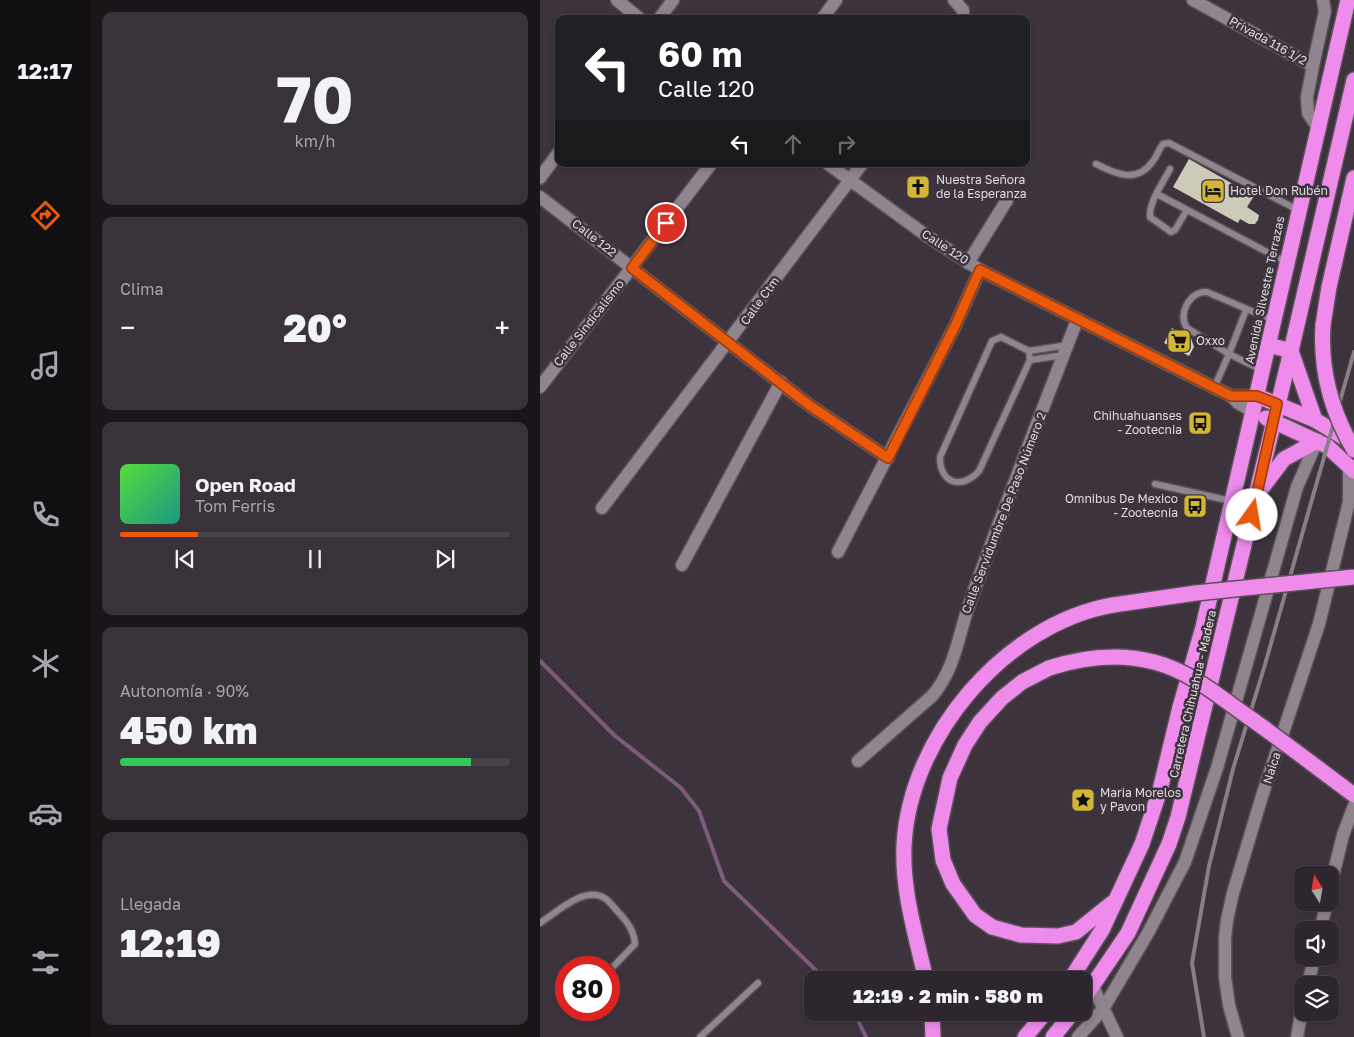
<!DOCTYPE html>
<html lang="es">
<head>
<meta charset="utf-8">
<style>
	body { margin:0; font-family:"Golos Text",sans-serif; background:#3a323a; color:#f1f3f6; height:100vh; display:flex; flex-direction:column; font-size:19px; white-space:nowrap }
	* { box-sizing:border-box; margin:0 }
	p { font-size:16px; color:#a7a5aa }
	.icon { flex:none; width:28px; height:28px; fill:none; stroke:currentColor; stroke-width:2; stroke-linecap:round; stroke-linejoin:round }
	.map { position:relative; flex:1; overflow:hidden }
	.drawer { display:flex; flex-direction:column; gap:12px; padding:12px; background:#191519; width:450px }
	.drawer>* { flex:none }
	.top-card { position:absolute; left:15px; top:15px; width:475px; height:152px; border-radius:10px; box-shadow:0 2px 8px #0003,0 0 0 1px #49434a; background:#202124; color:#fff; overflow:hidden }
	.needle { width:32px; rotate:349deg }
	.buttons { position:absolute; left:754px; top:866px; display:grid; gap:10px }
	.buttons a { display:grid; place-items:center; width:45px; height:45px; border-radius:10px; background:#2e262e; box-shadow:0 2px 8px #0003,0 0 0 1px #49434a; font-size:25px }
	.speed { position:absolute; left:15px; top:956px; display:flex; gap:10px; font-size:25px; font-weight:700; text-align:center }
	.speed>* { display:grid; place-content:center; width:65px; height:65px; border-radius:50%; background:#2e262e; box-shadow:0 2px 8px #0003,0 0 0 1px #49434a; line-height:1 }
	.speed .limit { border:8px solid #d22; background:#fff; color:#111 }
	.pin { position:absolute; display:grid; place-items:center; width:42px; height:42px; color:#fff; margin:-21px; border:2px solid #fff; border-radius:50%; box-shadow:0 1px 5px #0007 }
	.me { position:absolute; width:55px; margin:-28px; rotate:13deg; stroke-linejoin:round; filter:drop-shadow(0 0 4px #0008) }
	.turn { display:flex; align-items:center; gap:18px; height:105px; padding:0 20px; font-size:22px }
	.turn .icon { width:65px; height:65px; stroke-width:2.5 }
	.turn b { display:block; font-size:35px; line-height:42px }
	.lanes { display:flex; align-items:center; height:48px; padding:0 20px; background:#0003; justify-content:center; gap:25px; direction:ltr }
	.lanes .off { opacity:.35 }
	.big { font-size:38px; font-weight:800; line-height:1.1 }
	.drawer .card { flex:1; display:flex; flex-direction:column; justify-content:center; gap:8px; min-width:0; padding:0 18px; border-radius:10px; background:#3a323a }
	.drawer .dial { align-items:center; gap:0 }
	.dial b { font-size:65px; line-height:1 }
	.song { display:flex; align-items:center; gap:15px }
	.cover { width:60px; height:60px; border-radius:8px; background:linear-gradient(135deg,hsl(110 70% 55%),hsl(170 70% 35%)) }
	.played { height:5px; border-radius:2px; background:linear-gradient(90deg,#ea580c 20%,#49434a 20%) }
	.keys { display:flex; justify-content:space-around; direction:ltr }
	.heat { display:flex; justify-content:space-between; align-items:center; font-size:28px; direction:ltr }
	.charge { height:8px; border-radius:4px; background:linear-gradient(90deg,#34c759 90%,#49434a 0) }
	.trip { position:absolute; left:264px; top:971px; width:288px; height:50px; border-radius:10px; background:#2e262e; box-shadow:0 2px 8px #0003,0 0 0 1px #49434a; font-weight:800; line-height:50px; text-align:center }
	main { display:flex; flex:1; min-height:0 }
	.tab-bar { display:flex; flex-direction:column; width:90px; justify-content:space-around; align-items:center; background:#120f12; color:#a7a5aa }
	.tab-bar .icon { width:35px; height:35px }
	.tab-bar .current { color:#ea580c }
	.tab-bar b { font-size:22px; color:#f1f3f6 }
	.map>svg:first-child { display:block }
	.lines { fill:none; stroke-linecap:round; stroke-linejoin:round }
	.stream { stroke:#7e5b7c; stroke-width:4 }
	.building { fill:#cecaba }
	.lane-casing { stroke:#595058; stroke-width:9 }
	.street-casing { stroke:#595058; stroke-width:15 }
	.secondary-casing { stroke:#595058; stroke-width:15 }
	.highway-casing { stroke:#595058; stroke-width:18 }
	.lane { stroke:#90848f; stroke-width:6 }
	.street { stroke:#90848f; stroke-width:12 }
	.secondary { stroke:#90848f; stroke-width:12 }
	.highway { stroke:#ee8beb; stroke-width:15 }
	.rail { stroke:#877f87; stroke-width:4 }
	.highway-bridge-casing { stroke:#595058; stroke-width:18; stroke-linecap:butt }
	.highway-bridge { stroke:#ee8beb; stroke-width:15 }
	.route-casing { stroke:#983908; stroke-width:12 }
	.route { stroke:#ea580c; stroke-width:9 }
	.labels { text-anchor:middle; stroke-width:5; stroke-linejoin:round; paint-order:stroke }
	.street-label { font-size:12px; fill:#e0d9df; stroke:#3d333d }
	.poi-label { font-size:12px; fill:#e0d9df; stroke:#3d333d; text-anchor:start }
</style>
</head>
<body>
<main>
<nav class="tab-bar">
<b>12:17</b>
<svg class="icon current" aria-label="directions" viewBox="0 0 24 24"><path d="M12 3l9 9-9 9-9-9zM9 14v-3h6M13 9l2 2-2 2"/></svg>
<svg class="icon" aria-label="music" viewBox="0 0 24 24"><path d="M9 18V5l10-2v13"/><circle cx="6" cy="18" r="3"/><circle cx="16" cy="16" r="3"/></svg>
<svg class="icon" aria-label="phone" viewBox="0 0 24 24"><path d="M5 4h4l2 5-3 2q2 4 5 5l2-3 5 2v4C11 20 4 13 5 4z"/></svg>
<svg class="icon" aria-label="climate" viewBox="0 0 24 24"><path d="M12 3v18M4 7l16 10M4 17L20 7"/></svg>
<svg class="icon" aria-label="car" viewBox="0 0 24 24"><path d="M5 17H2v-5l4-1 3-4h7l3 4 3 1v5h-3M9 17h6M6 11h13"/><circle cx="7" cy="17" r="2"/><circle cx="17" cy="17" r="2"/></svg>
<svg class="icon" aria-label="filters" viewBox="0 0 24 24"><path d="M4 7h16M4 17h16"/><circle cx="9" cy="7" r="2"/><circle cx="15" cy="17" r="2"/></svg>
</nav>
<section class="drawer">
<div class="card dial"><b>70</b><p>km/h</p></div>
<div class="card"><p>Clima</p>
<div class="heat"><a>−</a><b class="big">20°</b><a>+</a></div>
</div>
<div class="card">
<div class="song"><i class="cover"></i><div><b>Open Road</b><p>Tom Ferris</p></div></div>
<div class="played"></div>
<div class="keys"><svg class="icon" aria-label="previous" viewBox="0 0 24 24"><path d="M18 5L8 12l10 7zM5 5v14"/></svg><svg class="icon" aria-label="pause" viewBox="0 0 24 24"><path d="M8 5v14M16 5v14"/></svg><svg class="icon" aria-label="next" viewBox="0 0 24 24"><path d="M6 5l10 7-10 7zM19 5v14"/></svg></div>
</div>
<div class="card"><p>Autonomía · 90%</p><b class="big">450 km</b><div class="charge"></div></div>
<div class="card"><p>Llegada</p><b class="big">12:19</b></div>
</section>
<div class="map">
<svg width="814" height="1037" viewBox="0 0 814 1037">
	<rect width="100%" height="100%" fill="#3d333d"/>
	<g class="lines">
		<g class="stream">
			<path d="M0,661L74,735L141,788L159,811L184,881L286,980"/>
			<path d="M314,1012L326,1037"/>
		</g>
	</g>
	<g class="building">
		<path d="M649,159L714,196L707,207L719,215L718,220L715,224H709L700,219L698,223L633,187Z"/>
		<path d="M632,328L651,338L654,347L649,356L624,343Z"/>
	</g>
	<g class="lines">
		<g class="lane-casing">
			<g id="lane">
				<path d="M556,164C576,174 597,184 613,161C617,156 619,149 623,144L629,143L758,210"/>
				<path d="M630,169C623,183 609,201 610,217L631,232L635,230L647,210"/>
				<path d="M617,194L746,262"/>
				<path d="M706,310L689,354L722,370"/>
				<path d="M489,351L490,360L439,471C422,490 400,484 400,457L452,341L461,337L489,351L528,345"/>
				<path d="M490,360L524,355"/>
				<path d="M674,388L689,354L647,328C637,315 650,290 667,292L735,321"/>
				<path d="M615,484L691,501"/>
				<path d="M0,923C17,912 46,884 66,899C71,903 75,909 80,914C88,923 94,931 95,944L69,971"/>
				<path d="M160,1037L218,983"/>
			</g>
		</g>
		<g class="street-casing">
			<g id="street">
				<path d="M77,0L100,19"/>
				<path d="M414,0L423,10V19"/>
				<path d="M653,0L773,66L767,97L768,113L777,126"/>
				<path d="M119,19L133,0"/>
				<path d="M282,19L296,0"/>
				<path d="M288,164L387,236L440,270L691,396L698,403L714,412"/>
				<path d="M0,178L19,152"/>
				<path d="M0,197L269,405L348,458"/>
				<path d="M428,263L467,200"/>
				<path d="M0,387L171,164"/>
				<path d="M691,396H717"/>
				<path d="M62,508L322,164"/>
				<path d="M298,552L415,326L440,270"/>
				<path d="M142,565L241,382"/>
				<path d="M318,761L392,696C416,668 418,635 430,602C464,507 501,414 537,320"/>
				<path d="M790,888L803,835L814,806"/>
				<path d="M780,930L787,902"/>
				<path d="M768,985L774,958"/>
				<path d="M553,987L577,1037"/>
				<path d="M538,1037L563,1009L608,933L645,862L677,768L757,487L777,441"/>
				<path d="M757,1037L762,1009"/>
			</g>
		</g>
		<g class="secondary-casing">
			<g id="secondary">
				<path d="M773,66L785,11L783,0"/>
				<path d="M698,1037L689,1005L685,977V938L687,920L693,893L722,796L779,624L809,502V465"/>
			</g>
		</g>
		<g class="highway-casing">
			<g id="highway">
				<path d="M783,325L789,287L814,178"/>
				<path d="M729,345L751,351L775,420"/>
				<path d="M717,396L775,420L813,443"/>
				<path d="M726,418L787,446L814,471"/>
				<path d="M722,488L744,459L777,441"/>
				<path d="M509,668L482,682L462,698L440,722L425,745L410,778L399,829L403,860L413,884L435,915L452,927L481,935L518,936L536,932L572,903"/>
				<path d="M386,980C376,936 362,891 364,846C369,737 465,624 573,605"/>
				<path d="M530,980L562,930L602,844L620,790L640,707L663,627L808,0"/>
				<path d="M542,1001L588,933L629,844L638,817L751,351L814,80"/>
				<path d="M392,1012L393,1037"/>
				<path d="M485,1037L506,1012"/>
				<path d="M513,1037L533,1012"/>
			</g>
		</g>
		<use href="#lane" class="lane"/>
		<use href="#street" class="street"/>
		<use href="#secondary" class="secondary"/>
		<use href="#highway" class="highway"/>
		<path class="rail" d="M664,1037L652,963L669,866L693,769L724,668L814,352"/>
		<g class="highway-bridge-casing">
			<g id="highway-bridge">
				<path d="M783,325C780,370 791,411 814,450"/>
				<path d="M573,605L656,593L814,577"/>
				<path d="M509,668C543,657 579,653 614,662C646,670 674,692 700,711C739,738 776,767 814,795"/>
			</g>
		</g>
		<use href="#highway-bridge" class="highway-bridge"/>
	</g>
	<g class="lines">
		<g class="route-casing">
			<path id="route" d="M126,223L92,268L269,405L348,458L415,326L440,270L691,396H717L737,404L712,515"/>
		</g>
		<use href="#route" class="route"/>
	</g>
	<defs>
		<g id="church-square" transform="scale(1.25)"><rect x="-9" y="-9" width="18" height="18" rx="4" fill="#d4b635" stroke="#3d333d"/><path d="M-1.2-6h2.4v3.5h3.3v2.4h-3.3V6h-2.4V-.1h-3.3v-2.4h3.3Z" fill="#111"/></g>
		<g id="hotel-square" transform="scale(1.25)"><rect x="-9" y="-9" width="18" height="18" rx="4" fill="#d4b635" stroke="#3d333d"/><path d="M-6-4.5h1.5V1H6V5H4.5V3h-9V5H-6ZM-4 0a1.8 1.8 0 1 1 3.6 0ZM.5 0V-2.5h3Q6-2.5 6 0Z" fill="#111"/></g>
		<g id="supermarket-square" transform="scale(1.25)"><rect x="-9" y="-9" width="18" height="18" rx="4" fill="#d4b635" stroke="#3d333d"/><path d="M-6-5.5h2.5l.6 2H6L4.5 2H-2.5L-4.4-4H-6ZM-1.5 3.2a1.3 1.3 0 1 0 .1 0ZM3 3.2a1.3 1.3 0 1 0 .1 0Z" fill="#111"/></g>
		<g id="bus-square" transform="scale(1.25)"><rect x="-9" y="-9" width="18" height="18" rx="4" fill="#d4b635" stroke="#3d333d"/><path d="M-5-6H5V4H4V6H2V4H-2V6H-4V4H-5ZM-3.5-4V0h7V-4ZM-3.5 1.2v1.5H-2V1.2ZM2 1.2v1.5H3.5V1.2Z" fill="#111"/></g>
		<g id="sight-square" transform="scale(1.25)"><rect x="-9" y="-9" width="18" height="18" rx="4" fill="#d4b635" stroke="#3d333d"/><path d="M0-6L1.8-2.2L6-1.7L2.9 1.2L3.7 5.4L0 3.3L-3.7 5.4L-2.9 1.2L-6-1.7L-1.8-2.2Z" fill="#111"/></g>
	</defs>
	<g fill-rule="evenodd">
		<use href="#church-square" x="378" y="187"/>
		<use href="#hotel-square" x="673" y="191"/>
		<use href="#supermarket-square" x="639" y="341"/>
		<use href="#bus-square" x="660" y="423"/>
		<use href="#bus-square" x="655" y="506"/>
		<use href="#sight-square" x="543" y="800"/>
	</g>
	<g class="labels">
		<g class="street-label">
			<text transform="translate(728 41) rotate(29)" y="4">Privada 116 1/2</text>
			<text transform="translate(54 238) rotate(38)" y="4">Calle 122</text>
			<text transform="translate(405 247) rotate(33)" y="4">Calle 120</text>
			<text transform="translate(725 290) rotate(-78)" y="4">Avenida Silvestre Terrazas</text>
			<text transform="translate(220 301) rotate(-54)" y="4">Calle Ctm</text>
			<text transform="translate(49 323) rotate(-52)" y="4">Calle Sindicalismo</text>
			<text transform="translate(464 513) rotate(-69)" y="4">Calle Servidumbre De Paso Número 2</text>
			<text transform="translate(653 694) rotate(-77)" y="4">Carretera Chihuahua - Madera</text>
			<text transform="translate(732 768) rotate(-72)" y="4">Naica</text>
		</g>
		<g class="poi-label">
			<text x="396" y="184">Nuestra Señora<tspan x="396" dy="14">de la Esperanza</tspan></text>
			<text x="690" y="195">Hotel Don Rubén</text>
			<text x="656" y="345">Oxxo</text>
			<text x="642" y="420" text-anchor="end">Chihuahuanses<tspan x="642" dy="14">- Zootecnia</tspan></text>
			<text x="638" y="503" text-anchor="end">Omnibus De Mexico<tspan x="638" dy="14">- Zootecnia</tspan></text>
			<text x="560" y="797">Maria Morelos<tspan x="560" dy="14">y Pavon</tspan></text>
		</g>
	</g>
</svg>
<div class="buttons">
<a><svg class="needle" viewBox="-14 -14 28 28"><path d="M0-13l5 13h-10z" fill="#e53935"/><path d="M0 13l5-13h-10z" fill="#a7a5aa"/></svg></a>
<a><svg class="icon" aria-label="sound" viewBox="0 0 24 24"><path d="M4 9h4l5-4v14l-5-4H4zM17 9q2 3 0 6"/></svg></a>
<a><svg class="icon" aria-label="layers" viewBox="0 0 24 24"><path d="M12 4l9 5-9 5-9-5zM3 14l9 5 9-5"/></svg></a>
</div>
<div class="speed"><div class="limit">80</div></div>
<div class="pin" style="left:126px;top:223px;background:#d93025"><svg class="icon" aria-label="arrive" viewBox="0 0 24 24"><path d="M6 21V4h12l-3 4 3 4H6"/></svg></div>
<svg class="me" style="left:712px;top:515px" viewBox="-20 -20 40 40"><circle r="19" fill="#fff"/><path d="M0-13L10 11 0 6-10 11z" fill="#ea580c"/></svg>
<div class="trip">12:19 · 2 min · 580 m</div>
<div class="top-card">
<div class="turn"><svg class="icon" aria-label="left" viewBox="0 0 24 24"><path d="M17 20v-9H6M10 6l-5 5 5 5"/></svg><div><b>60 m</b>Calle 120</div></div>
<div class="lanes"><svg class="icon" aria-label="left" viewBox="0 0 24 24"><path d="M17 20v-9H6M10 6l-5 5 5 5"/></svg><svg class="icon off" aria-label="ahead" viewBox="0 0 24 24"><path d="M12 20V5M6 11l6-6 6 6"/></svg><svg class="icon off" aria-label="right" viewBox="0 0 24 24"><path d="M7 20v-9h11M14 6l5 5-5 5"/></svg></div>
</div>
</div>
</main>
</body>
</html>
